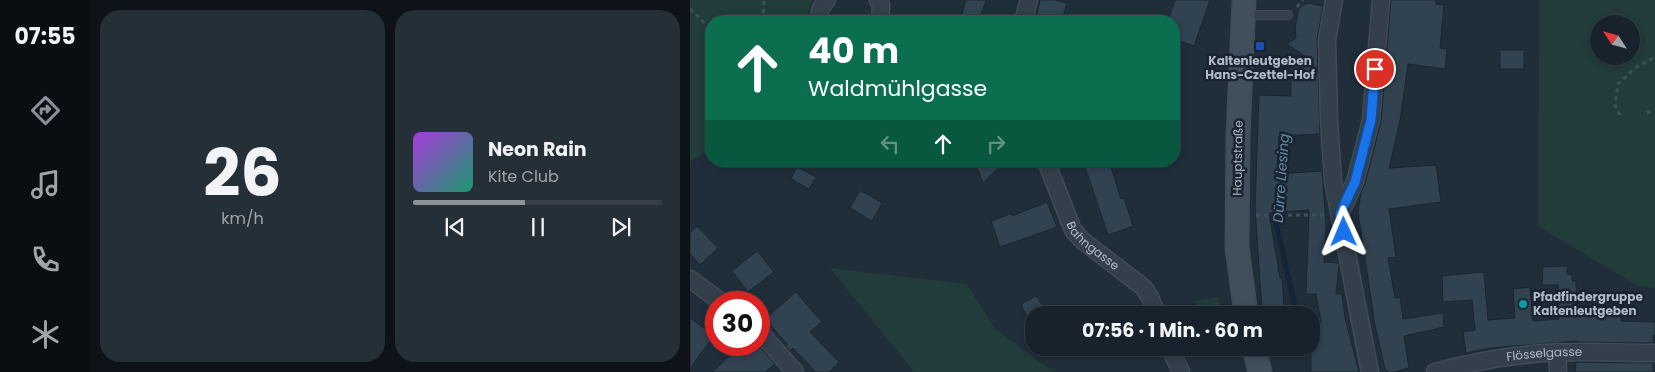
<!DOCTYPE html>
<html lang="de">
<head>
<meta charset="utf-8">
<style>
	body { margin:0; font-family:Poppins,sans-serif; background:#252f38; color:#f1f3f6; height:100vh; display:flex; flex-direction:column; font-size:19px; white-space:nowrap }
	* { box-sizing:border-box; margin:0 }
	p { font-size:16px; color:#9fa4a9 }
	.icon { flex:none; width:28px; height:28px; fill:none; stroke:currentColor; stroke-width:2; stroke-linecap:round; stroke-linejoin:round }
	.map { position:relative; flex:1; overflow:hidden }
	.drawer { display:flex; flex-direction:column; gap:10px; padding:10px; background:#0d1318; width:600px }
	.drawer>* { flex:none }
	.hud { position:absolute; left:15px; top:15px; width:475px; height:152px; border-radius:20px; box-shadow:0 2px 8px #0003,0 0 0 1px #363f48; background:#0b6e4f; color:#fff; overflow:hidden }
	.needle { width:32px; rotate:306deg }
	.controls { position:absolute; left:900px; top:15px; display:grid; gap:10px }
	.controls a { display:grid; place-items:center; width:50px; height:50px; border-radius:50%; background:#18222c; box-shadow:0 2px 8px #0003,0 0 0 1px #363f48; font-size:25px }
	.speed { position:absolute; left:15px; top:291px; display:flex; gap:10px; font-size:25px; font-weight:700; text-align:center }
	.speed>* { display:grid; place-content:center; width:65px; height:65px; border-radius:50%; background:#18222c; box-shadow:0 2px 8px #0003,0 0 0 1px #363f48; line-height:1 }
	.speed .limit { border:8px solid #d22; background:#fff; color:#111 }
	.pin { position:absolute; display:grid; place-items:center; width:42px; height:42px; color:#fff; margin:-21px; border:2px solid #fff; border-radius:50%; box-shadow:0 1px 5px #0007 }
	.me { position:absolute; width:55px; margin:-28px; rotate:359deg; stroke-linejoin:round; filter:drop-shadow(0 0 4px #0008) }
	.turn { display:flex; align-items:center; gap:18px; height:105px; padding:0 20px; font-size:22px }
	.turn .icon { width:65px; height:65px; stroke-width:2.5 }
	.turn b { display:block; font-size:35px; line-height:42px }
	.lanes { display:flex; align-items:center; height:48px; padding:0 20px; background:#0003; justify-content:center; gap:25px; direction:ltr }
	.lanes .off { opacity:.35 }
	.drawer .tile { flex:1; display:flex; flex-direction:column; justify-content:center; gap:8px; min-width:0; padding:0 18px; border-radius:20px; background:#252f38 }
	.drawer .dial { align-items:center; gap:0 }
	.dial b { font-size:65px; line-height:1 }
	.song { display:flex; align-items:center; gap:15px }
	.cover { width:60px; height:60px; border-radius:8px; background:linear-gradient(135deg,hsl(280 70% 55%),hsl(160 70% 35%)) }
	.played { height:5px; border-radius:2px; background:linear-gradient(90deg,#8c9099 45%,#363f48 45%) }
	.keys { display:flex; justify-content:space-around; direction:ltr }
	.drawer .tiles { flex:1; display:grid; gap:10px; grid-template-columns:repeat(2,1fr) }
	.trip { position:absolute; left:335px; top:306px; width:295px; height:50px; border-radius:20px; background:#18222c; box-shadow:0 2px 8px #0003,0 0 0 1px #363f48; font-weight:700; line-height:50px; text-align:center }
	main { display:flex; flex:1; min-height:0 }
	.tabs { display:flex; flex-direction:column; width:90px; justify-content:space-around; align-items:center; background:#0a0e12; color:#9fa4a9 }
	.tabs .icon { width:35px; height:35px }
	.tabs .on { color:#8c9099 }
	.tabs b { font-size:22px; color:#f1f3f6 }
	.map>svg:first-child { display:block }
	.green { fill:#223b3b; fill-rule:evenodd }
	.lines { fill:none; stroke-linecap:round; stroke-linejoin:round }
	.stream { stroke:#132637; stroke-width:5 }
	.building { fill:#314251; stroke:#1b2631 }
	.lane-casing { stroke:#404b57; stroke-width:10 }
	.street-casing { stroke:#404b57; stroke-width:19 }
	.secondary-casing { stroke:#404b57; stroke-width:25 }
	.path { stroke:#3a5352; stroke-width:3; stroke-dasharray:4 4; stroke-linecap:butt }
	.lane { stroke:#333f4a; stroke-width:8 }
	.street { stroke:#333f4a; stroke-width:16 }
	.secondary { stroke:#414f5d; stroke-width:22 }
	.route-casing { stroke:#114b97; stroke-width:12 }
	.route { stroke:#1a73e8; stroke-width:9 }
	.transit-dot { fill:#1a4fb4; stroke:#19242f; stroke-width:2 }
	.culture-dot { fill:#0f9aa8; stroke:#19242f; stroke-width:2 }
	.labels { text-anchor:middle; stroke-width:5; stroke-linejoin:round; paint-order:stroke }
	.poi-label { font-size:12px; font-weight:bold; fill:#aebac7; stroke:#19242f }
	.street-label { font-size:12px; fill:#aebac7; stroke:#19242f }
	.water-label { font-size:14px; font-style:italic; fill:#6589a8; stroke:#19242f }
</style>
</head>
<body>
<main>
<nav class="tabs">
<b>07:55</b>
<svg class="icon on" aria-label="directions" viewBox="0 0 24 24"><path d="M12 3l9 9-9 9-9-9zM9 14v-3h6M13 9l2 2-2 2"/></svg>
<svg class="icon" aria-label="music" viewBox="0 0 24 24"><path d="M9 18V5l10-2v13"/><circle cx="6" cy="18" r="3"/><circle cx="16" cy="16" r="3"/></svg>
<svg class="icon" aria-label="phone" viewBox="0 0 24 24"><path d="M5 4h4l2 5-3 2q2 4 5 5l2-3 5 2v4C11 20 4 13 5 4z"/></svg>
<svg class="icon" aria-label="climate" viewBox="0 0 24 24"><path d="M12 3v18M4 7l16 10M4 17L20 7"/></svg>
</nav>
<section class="drawer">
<div class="tiles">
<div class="tile dial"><b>26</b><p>km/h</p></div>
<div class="tile">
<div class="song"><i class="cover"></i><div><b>Neon Rain</b><p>Kite Club</p></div></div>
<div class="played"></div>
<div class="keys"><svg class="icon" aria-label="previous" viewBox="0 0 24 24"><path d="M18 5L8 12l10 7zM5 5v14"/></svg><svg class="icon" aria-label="pause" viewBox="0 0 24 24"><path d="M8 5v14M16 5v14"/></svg><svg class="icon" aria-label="next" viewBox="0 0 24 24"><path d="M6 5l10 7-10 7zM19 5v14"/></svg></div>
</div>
</div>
</section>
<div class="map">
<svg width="965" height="372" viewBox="0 0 965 372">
	<rect width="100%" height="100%" fill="#202e3a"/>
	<g class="green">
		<path d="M0,0H123L114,21H21V149L0,162Z"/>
		<path d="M849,0H965V288L948,286L848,226ZM909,24H941V56H909Z"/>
		<path d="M140,268L277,284L305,329L364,372H224Z"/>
		<path d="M529,297L532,315H507L505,301Z"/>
	</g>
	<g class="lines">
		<g class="stream">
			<path d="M590,180L594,131"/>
			<path d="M588,205L586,223L607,315"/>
		</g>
	</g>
	<g class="building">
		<path d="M276,0H296L290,19L272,14Z"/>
		<path d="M350,0H365L377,3L372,21H345Z"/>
		<path d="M485,0H520L504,46L484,39V21H478Z"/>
		<path d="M701,0H746V4L754,5L750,48L757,49L755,69L718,64L710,121L699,168L746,165L751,202L699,209L706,257L698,258L705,298L710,297L713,319L753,313L754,327L714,336L719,368L704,372H699L695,369L685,325L668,213L671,193L675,184L691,121Z"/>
		<path d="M617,3L633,6L627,40L630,134L589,136L587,174L632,171L636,224L634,262L649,263L646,294H652L655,318L669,372H621V327L629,326V323H631L626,294H616L619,210L579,213L590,278H592L594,308L572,310L565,207L569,95L601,96V66L616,57L597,44L606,38L605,28L609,8Z"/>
		<rect x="810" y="50" width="24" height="19"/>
		<path d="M305,161H315L293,183L287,167Z"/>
		<path d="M393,161H419L431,199L434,198L443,226L418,235Z"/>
		<path d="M107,167L126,177L119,189L101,179Z"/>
		<path d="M170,190L192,203L182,221L160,208Z"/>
		<path d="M357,202L367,227L310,247L301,221L321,214L322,216Z"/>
		<path d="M7,226L28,248L10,265L0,254V233Z"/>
		<path d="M67,251L84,272L58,292L42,271Z"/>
		<path d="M877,266V274L882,275V281H886L887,316L931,315V321L965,322V335H963V343L886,342L887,341L800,348L776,353L773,332L785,330L782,300L753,302L752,276L794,272L798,320L825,318L823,289L840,287L843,321L869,319L868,285H852L853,267Z"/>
		<path d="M106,292L132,322L120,332L149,362L139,372H126L103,348L100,351L95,345H98L75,319Z"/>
		<path d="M347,296L357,315H336L331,304Z"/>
		<path d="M0,318L24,335L0,369Z"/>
		<path d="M52,345H68L85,364L75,372H22Z"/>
		<path d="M886,362L963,363V372H885Z"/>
	</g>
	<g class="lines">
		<g class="lane-casing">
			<path id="lane" d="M555,15H598"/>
		</g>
		<g class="street-casing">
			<g id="street">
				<path d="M188,0L191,5L190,21"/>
				<path d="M644,0L637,40L639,120L643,181L680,372"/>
				<path d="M130,21C128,12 131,6 137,0"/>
				<path d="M333,21L339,0"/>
				<path id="s1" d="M356,161L383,230L393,241L453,287L460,297L467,315"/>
				<path d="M650,214L665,182L681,120L691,0"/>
				<path d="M0,279L31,302"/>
				<path d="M69,331L105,372"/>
				<path d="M480,348L491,372"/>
				<path d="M867,352L868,372"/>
				<path id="s2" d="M745,372C778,363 810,357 843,354C883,350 925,353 965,353"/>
			</g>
		</g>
		<g class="secondary-casing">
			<g id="secondary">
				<path d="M554,0L548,136L547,247L556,315"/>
				<path d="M564,348L570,372"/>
			</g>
		</g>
		<g class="path">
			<path d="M607,7L613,0"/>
			<path d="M0,9L21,29"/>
			<path d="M73,21L74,0"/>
			<path d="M957,113L965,110"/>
			<path d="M930,115L925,105L928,84L945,68L965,57"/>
			<path d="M566,215H635"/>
		</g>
		<use href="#lane" class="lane"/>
		<use href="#street" class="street"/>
		<use href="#secondary" class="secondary"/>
	</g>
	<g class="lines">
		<g class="route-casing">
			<path id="route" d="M654,232L650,214L665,182L681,120L685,69"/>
		</g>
		<use href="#route" class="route"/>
	</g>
	<rect class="transit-dot" x="565" y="41" width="10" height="10" rx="2.5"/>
	<circle class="culture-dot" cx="833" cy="304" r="5"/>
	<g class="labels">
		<g class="poi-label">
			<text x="570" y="65">Kaltenleutgeben<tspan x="570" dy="14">Hans-Czettel-Hof</tspan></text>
			<text x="843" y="301" text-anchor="start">Pfadfindergruppe<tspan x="843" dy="14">Kaltenleutgeben</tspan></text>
		</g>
		<g class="street-label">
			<text transform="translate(548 158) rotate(-89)" y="4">Hauptstraße</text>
			<text dy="4" stroke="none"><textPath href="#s1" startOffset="99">Bahngasse</textPath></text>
			<text dy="4" stroke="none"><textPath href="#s2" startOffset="111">Flösselgasse</textPath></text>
		</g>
		<g class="water-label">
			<text transform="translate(591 178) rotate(-86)" y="5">Dürre Liesing</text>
		</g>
	</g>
</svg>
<div class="controls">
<a><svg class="needle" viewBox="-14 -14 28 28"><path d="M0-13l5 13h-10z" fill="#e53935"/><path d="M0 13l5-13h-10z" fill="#9fa4a9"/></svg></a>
</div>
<div class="speed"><div class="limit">30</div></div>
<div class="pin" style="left:685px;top:69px;background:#d93025"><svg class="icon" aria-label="arrive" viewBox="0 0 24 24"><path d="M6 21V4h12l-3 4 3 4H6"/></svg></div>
<svg class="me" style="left:654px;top:232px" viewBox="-20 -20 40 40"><path d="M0-17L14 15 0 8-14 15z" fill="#1a73e8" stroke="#fff" stroke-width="4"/></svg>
<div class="trip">07:56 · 1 Min. · 60 m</div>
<div class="hud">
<div class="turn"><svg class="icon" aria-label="ahead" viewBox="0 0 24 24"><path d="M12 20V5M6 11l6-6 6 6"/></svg><div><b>40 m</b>Waldmühlgasse</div></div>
<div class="lanes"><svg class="icon off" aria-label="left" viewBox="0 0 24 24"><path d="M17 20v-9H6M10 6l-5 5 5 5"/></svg><svg class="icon" aria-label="ahead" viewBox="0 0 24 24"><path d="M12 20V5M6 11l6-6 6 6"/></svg><svg class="icon off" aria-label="right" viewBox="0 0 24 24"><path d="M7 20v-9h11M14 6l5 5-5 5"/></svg></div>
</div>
</div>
</main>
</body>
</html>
